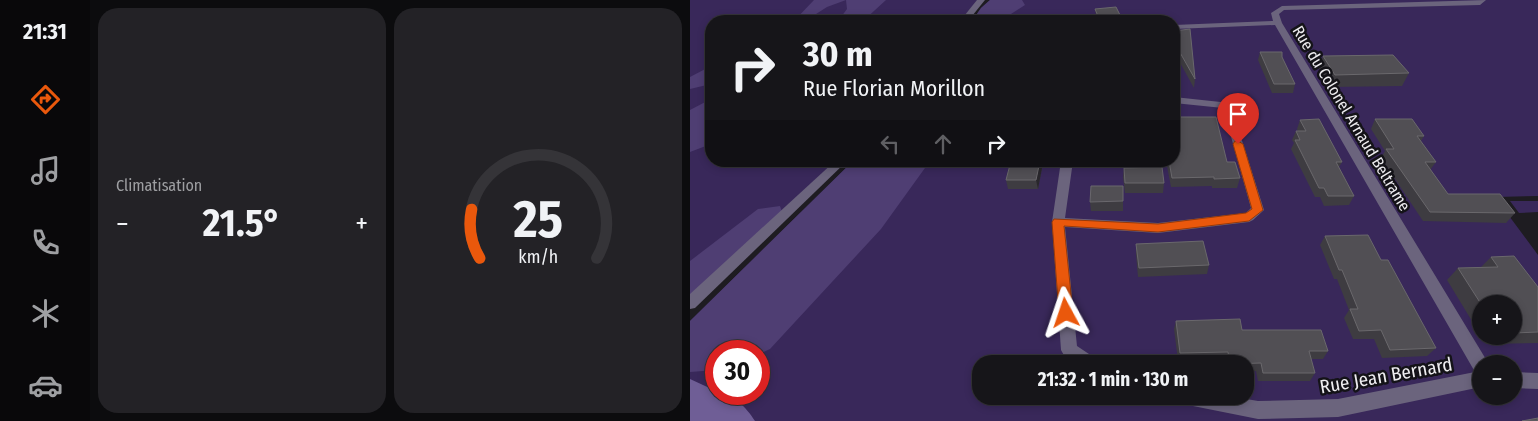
<!DOCTYPE html>
<html lang="fr">
<head>
<meta charset="utf-8">
<style>
	body { margin:0; font-family:"Fira Sans Condensed",sans-serif; background:#232226; color:#f1f3f6; height:100vh; display:flex; flex-direction:column; font-size:19px; white-space:nowrap }
	* { box-sizing:border-box; margin:0 }
	p { font-size:16px; color:#9e9fa2 }
	.icon { flex:none; width:28px; height:28px; fill:none; stroke:currentColor; stroke-width:2; stroke-linecap:round; stroke-linejoin:round }
	.map { position:relative; flex:1; overflow:hidden }
	.details { display:flex; flex-direction:column; gap:8px; padding:8px; background:#0c0c0e; width:600px }
	.details>* { flex:none }
	.top-card { position:absolute; left:15px; top:15px; width:475px; height:152px; border-radius:20px; box-shadow:0 2px 8px #0003,0 0 0 1px #353438; background:#161519; color:#f1f3f6; overflow:hidden }
	.fabs { position:absolute; left:782px; top:295px; display:grid; gap:10px }
	.fabs a { display:grid; place-items:center; width:50px; height:50px; border-radius:50%; background:#161519; box-shadow:0 2px 8px #0003,0 0 0 1px #353438; font-size:25px }
	.speed { position:absolute; left:15px; top:340px; display:flex; gap:10px; font-size:25px; font-weight:700; text-align:center }
	.speed>* { display:grid; place-content:center; width:65px; height:65px; border-radius:50%; background:#161519; box-shadow:0 2px 8px #0003,0 0 0 1px #353438; line-height:1 }
	.speed .limit { border:8px solid #d22; background:#fff; color:#111 }
	.pin { position:absolute; display:grid; place-items:center; width:42px; height:42px; color:#fff; margin:-51px -21px; border-radius:50% 50% 50% 0; rotate:-45deg; box-shadow:0 0 5px #0007 }
	.pin .icon { rotate:45deg }
	.me { position:absolute; width:55px; margin:-28px; rotate:355deg; stroke-linejoin:round; filter:drop-shadow(0 0 4px #0008) }
	.turn { display:flex; align-items:center; gap:18px; height:105px; padding:0 15px; font-size:22px }
	.turn .icon { width:65px; height:65px; stroke-width:2.5 }
	.turn b { display:block; font-size:35px; line-height:42px }
	.lanes { display:flex; align-items:center; height:48px; padding:0 15px; background:#0003; justify-content:center; gap:25px; direction:ltr }
	.lanes .off { opacity:.35 }
	.big { font-size:38px; font-weight:700; line-height:1.1 }
	.details .card { flex:1; display:flex; flex-direction:column; justify-content:center; gap:8px; min-width:0; padding:0 18px; border-radius:20px; background:#232226 }
	.details .dial { align-items:center; gap:0 }
	.dial svg { height:130px; overflow:visible; fill:none; stroke:#353438; stroke-width:7; stroke-linecap:round; text-anchor:middle }
	.dial text { fill:#f1f3f6; stroke:none }
	.heat { display:flex; justify-content:space-between; align-items:center; font-size:28px; direction:ltr }
	.details .tiles { flex:1; display:grid; gap:8px; grid-template-columns:repeat(2,1fr) }
	.trip { position:absolute; left:282px; top:355px; width:282px; height:50px; border-radius:20px; background:#161519; box-shadow:0 2px 8px #0003,0 0 0 1px #353438; font-weight:700; line-height:50px; text-align:center }
	main { display:flex; flex:1; min-height:0 }
	.tab-bar { display:flex; flex-direction:column; width:90px; justify-content:space-around; align-items:center; background:#09080a; color:#9e9fa2 }
	.tab-bar .icon { width:35px; height:35px }
	.tab-bar .on { color:#ea580c }
	.tab-bar b { font-size:22px; color:#f1f3f6 }
	.map>svg:first-child { display:block }
	.green { fill:#39285a; fill-rule:evenodd }
	.forest { fill:#4f3e73 }
	.water { fill:#6f5e96 }
	.lines { fill:none; stroke-linecap:round; stroke-linejoin:round }
	.street { fill:#6b647d; fill-rule:evenodd }
	.wall { fill:#3e3c41 }
	.shaded-wall { fill:#29272c }
	.building { fill:#514f54; stroke:#6a686c }
	.route { fill:#ea580c; stroke:#983908 }
	.labels { text-anchor:middle; stroke-width:5; stroke-linejoin:round; paint-order:stroke }
	.street-label { font-size:16px; fill:#eeedf0; stroke:#141318 }
	.near-street-label { font-size:19px; fill:#eeedf0; stroke:#141318 }
</style>
</head>
<body>
<main>
<nav class="tab-bar">
<b>21:31</b>
<svg class="icon on" aria-label="directions" viewBox="0 0 24 24"><path d="M12 3l9 9-9 9-9-9zM9 14v-3h6M13 9l2 2-2 2"/></svg>
<svg class="icon" aria-label="music" viewBox="0 0 24 24"><path d="M9 18V5l10-2v13"/><circle cx="6" cy="18" r="3"/><circle cx="16" cy="16" r="3"/></svg>
<svg class="icon" aria-label="phone" viewBox="0 0 24 24"><path d="M5 4h4l2 5-3 2q2 4 5 5l2-3 5 2v4C11 20 4 13 5 4z"/></svg>
<svg class="icon" aria-label="climate" viewBox="0 0 24 24"><path d="M12 3v18M4 7l16 10M4 17L20 7"/></svg>
<svg class="icon" aria-label="car" viewBox="0 0 24 24"><path d="M5 17H2v-5l4-1 3-4h7l3 4 3 1v5h-3M9 17h6M6 11h13"/><circle cx="7" cy="17" r="2"/><circle cx="17" cy="17" r="2"/></svg>
</nav>
<section class="details">
<div class="tiles">
<div class="card"><p>Climatisation</p>
<div class="heat"><a>−</a><b class="big">21.5°</b><a>+</a></div>
</div>
<div class="card dial"><svg viewBox="0 0 100 80">
<path d="M14 69A42 42 0 1 1 86 69"/>
<path d="M14 69A42 42 0 0 1 9 39" stroke="#ea580c"/>
<text x="50" y="56" font-size="32" font-weight="700">25</text>
<text x="50" y="72" font-size="11">km/h</text>
</svg></div>
</div>
</section>
<div class="map">
<svg width="848" height="421" viewBox="0 0 848 421">
	<rect width="100%" height="100%" fill="#1e1c21"/>
	<g class="green">
		<path d="M0,0H288L270,21H21V161H148L0,296Z"/>
		<path d="M300,0H848V196L805,197L848,255V421H0V321L163,161H484V21H282L291,8ZM791,304H824V336H791ZM26,351H69V394H26ZM291,364H556V396H291ZM791,364H824V396H791Z"/>
		<path d="M820,201H848V212L829,213Z"/>
	</g>
	<g class="forest">
		<path d="M124,0H196L173,21H148L157,9L156,0L137,7L115,21H104Z"/>
		<path d="M300,0H332L335,5L310,21H282L291,8Z"/>
		<path d="M21,66V84L0,89V77Z"/>
		<path d="M21,99V144L0,152V110Z"/>
		<path d="M163,161H240L191,229L80,349L69,354V351H26V370L0,372V321Z"/>
		<path d="M90,206L92,212L0,296V261L68,209Z"/>
	</g>
	<path class="water" d="M0,379L26,391V394C44,394 56,407 65,421H0Z"/>
	<g class="lines">
		<g class="street">
			<path d="M287,0H295L278,21H270Z"/>
			<path d="M796,0L790,5L594,10L589,14L592,23L797,361L798,364H791V387L648,417L568,419L483,402L481,396H539L568,401L648,399L785,372L585,25L484,29V25L583,21L581,13L592,6Z"/>
			<path d="M484,97L540,103L574,210L563,220L559,222L468,233L375,227L387,346L405,358L407,364C393,364 378,365 371,350L362,222L371,161H383L375,218L468,223L556,213L561,208L533,108L484,103Z"/>
			<path d="M145,161H157L5,308L0,309V294Z"/>
			<path d="M824,372L848,373V389L824,388Z"/>
		</g>
	</g>
	<g class="wall">
		<path d="M405,9L433,21H408L406,15Z"/>
		<path d="M484,31L505,79L504,88L484,52Z"/>
		<path d="M570,52L592,57L605,84L603,93H582L568,60Z"/>
		<path d="M633,56L719,73L712,86L641,87L629,69Z"/>
		<path d="M685,119L734,136L731,141L746,162L740,170L758,194L825,213L816,223L733,221L691,158L695,151L681,129Z"/>
		<path d="M610,120L652,162L649,167L664,196L659,205L634,206L630,197H625L601,149L604,143L602,140L606,131H608L607,129Z"/>
		<path d="M321,161H351L352,168L348,189H318L316,180Z"/>
		<path d="M476,161H484L550,178L547,188H522V186L481,187Z"/>
		<path d="M434,168L474,183L473,193H435L433,177Z"/>
		<path d="M433,201V211H401L400,202Z"/>
		<path d="M635,236L691,260L746,348L737,356L692,358L684,339H663L654,318L659,310L647,279H644L630,245Z"/>
		<path d="M446,244L519,265L517,274L448,277L446,254Z"/>
		<path d="M801,257L848,287V343L796,344L792,336H824V304H791V336L757,280L768,268L791,267Z"/>
		<path d="M486,321L552,330L638,351L633,359H621L625,373L620,381H568L566,371L556,372V364H536L535,360L488,361L484,329Z"/>
	</g>
	<path class="shaded-wall" d="M350,161H351L352,168L348,189L346,180Z"/>
	<g class="building">
		<path d="M426,7L433,21H410L405,9Z"/>
		<path d="M500,29L505,79L484,42V31Z"/>
		<path d="M570,52H592V57L605,84H584Z"/>
		<path d="M703,55L719,73L645,75L633,56Z"/>
		<path d="M484,117H526L537,162H545L550,178L524,179V177L482,178L479,161H484Z"/>
		<path d="M629,119L652,162H646L664,196H638L634,188H629L605,140H610L606,131H616L610,120Z"/>
		<path d="M685,119H722L734,136H727L746,162H735L758,194H810L825,213L740,212L696,149H704Z"/>
		<path d="M321,161H350L346,180H316Z"/>
		<path d="M472,167L474,183H435L434,168Z"/>
		<path d="M401,186H433V201L400,202Z"/>
		<path d="M678,235L691,260H698L746,348L700,350L691,330L669,331L660,309H668L652,270H649L635,236Z"/>
		<path d="M513,241L519,265L449,268L446,244Z"/>
		<path d="M824,256L848,287V332L824,333V304H791L768,268L808,267L801,257Z"/>
		<path d="M550,319L552,330H631L638,351H619L625,373H573L571,363L540,364L538,352L490,353L486,321Z"/>
		<path d="M848,418V421H832Z"/>
	</g>
	<path class="route" d="M545,141H548L553,144L573,210L559,221L468,232L374,226L383,313L381,318L376,319L371,318L369,313L362,222L364,219L468,224L556,213L562,209L543,144Z"/>
	<g class="labels">
		<g class="street-label">
			<text transform="translate(662 118) rotate(59)" y="6">Rue du Colonel Arnaud Beltrame</text>
		</g>
		<g class="near-street-label">
			<text transform="translate(696 375) rotate(-10)" y="7">Rue Jean Bernard</text>
		</g>
	</g>
</svg>
<div class="fabs">
<a>+</a>
<a>−</a>
</div>
<div class="speed"><div class="limit">30</div></div>
<div class="pin" style="left:548px;top:144px;background:#d93025"><svg class="icon" aria-label="arrive" viewBox="0 0 24 24"><path d="M6 21V4h12l-3 4 3 4H6"/></svg></div>
<svg class="me" style="left:376px;top:313px" viewBox="-20 -20 40 40"><path d="M0-17L14 15 0 8-14 15z" fill="#ea580c" stroke="#fff" stroke-width="4"/></svg>
<div class="trip">21:32 · 1 min · 130 m</div>
<div class="top-card">
<div class="turn"><svg class="icon" aria-label="right" viewBox="0 0 24 24"><path d="M7 20v-9h11M14 6l5 5-5 5"/></svg><div><b>30 m</b>Rue Florian Morillon</div></div>
<div class="lanes"><svg class="icon off" aria-label="left" viewBox="0 0 24 24"><path d="M17 20v-9H6M10 6l-5 5 5 5"/></svg><svg class="icon off" aria-label="ahead" viewBox="0 0 24 24"><path d="M12 20V5M6 11l6-6 6 6"/></svg><svg class="icon" aria-label="right" viewBox="0 0 24 24"><path d="M7 20v-9h11M14 6l5 5-5 5"/></svg></div>
</div>
</div>
</main>
</body>
</html>
